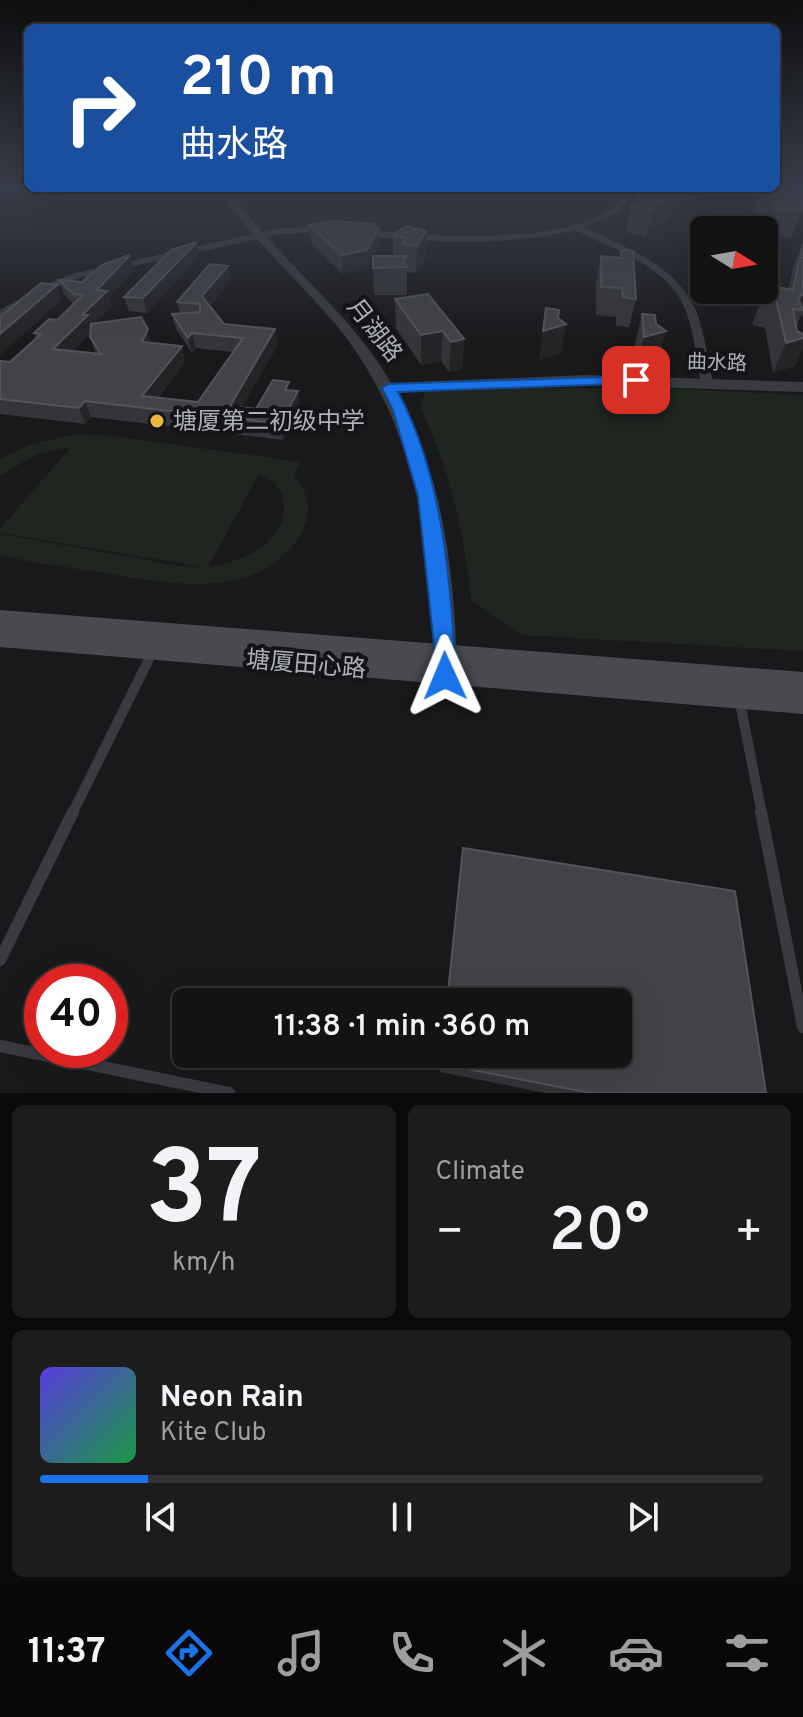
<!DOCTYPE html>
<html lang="en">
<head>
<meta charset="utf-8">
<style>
	body { margin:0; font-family:Overpass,"Noto Sans SC",sans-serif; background:#1c1c1d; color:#f1f3f6; height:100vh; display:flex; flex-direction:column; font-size:30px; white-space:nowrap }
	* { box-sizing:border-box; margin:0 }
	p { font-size:26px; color:#9d9ea0 }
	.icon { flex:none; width:44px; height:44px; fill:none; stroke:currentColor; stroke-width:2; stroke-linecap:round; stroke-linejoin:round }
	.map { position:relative; height:1093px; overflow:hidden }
	.sheet { display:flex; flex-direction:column; gap:12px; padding:12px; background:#0a0a0b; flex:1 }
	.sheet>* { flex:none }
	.banner { position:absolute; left:24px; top:24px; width:756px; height:168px; border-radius:12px; box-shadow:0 8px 32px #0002,0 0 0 2px #323234; background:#1a4fa0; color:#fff; overflow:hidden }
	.needle { width:52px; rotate:101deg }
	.controls { position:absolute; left:690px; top:216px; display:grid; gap:16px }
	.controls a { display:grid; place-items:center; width:88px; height:88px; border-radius:12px; background:#131314; box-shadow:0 8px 32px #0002,0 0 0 2px #323234; font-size:40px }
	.speed { position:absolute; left:24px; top:964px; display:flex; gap:16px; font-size:40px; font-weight:700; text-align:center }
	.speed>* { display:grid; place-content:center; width:104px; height:104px; border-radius:50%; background:#131314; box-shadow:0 8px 32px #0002,0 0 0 2px #323234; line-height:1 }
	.speed .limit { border:12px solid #d22; background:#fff; color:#111 }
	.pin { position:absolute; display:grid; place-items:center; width:68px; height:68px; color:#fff; margin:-34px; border-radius:16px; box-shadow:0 4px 12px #0006 }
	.me { position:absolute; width:88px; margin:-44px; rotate:359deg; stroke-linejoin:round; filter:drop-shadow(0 0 6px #0008) }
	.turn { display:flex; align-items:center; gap:28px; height:168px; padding:0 24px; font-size:36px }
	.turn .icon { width:104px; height:104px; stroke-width:2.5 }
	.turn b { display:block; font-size:56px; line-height:68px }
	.big { font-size:60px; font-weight:600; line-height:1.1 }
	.sheet .tile { flex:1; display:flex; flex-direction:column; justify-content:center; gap:12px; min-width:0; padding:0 28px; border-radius:12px; background:#1c1c1d }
	.sheet .dial { align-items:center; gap:0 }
	.dial b { font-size:104px; line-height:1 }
	.song { display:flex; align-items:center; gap:24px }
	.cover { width:96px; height:96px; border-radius:12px; background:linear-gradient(135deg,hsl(250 70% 55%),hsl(140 70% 35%)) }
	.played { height:8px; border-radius:4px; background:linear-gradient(90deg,#1a73e8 15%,#323234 15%) }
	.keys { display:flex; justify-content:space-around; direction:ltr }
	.heat { display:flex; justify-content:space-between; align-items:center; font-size:44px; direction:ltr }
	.sheet .tiles { flex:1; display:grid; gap:12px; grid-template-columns:1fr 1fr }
	.tile:last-child { grid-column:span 2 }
	.trip { position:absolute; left:172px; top:988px; width:460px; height:80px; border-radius:12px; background:#131314; box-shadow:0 8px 32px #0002,0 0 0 2px #323234; font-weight:600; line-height:80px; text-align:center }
	.tab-bar { display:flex; height:128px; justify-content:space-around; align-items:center; background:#080808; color:#9d9ea0 }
	.tab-bar .icon { width:56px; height:56px }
	.tab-bar .current { color:#1a73e8 }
	.tab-bar b { font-size:36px; color:#f1f3f6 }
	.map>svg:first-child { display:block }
	.green { fill:#1f2620; fill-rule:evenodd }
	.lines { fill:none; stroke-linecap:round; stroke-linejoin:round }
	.service-far1 { stroke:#3a3b40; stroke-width:10 }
	.service { stroke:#3a3b40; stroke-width:12 }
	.minor { fill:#3a3b40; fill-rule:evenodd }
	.tertiary { fill:#3a3b40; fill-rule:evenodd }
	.secondary { fill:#484a50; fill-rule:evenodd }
	.wall { fill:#353539; fill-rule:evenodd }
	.shaded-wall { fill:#242427 }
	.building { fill:#424247; stroke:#525459; stroke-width:2 }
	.route { fill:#1a73e8; stroke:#114b97; stroke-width:2 }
	.poi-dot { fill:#ebb740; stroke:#141416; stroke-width:3 }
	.labels { text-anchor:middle; stroke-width:8; stroke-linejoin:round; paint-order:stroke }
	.far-street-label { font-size:20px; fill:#acb0ba; stroke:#141416 }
	.street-label { font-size:24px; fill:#acb0ba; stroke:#141416 }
	.poi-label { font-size:24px; fill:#acb0ba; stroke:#141416; text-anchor:start }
</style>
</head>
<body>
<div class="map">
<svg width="803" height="1093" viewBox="0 0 803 1093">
	<rect width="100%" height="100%" fill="#19191b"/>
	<g class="green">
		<path d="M506,388L680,389L803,395V651L521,635L471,600C464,532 450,469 420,407L425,392Z"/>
		<path d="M76,434L105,435L301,462L294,475C308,492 313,512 302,532C260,605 164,583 98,572C65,567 32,562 0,556V529L71,447L35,455L0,476V459L29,445ZM259,474C295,489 290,527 261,547C245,559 227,564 208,567ZM1,534L2,533L202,567L180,566Z"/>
	</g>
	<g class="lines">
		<g class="service-far1">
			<path d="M739,698L762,814"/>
			<path d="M72,814L153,651"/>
		</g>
		<g class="service">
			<path d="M761,812L803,1027"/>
			<path d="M0,960L73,812"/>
			<path d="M0,1046L229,1093"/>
		</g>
		<g class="minor">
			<path d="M629,188H637L619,211L584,227C628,249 680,266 698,316C705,337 708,360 713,382L711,385H703L701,382C695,354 694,322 679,297C657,262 610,248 575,230C517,244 456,243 397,239C383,238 366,238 354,232L359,229C420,236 565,247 613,207C619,203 624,194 629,188Z"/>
			<path d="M332,226L335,227V231L281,234L79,278L52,289L0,317V310L44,285L72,274L281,228Z"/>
		</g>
		<path class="tertiary" d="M218,188H228C276,259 348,308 391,383L586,375L803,382V392L586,385L396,392C444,475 455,577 457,671L453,678L445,681L437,678L433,671C435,550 416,423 337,326C298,279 251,240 218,188Z"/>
		<path class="secondary" d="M0,610L803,672V714L0,647Z"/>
	</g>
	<g class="wall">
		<path d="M645,188H687L684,200L672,208L669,219L647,231L646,236L626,232L631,206Z"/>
		<path d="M746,188H776L801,212L791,238L768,237L754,209L758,196L746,191Z"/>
		<path d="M309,225L375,227L379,246L374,256H393V235L406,226L426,258L416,273L407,272V295H374L373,258L368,268L343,274L311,243Z"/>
		<path d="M803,242V316L801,315L796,327L797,331L803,334V347L795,366L773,373L765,328L752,325L767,285L788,289L794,264Z"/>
		<path d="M621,250L636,299L629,327L616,326V317L596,315V284L601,256L619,258Z"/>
		<path d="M130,255L134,270L109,297L111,306L94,323L152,343L182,346L185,362L158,398L198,402L233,352L196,348L192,353L176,329L172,314H180L177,302L230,280L210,306L224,324L275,329L278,345L241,407L256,409L290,390L300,407L283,440L91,417L85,424L0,414V361L10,362L36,339L34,333L57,320L73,304L64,294L59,280L82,282ZM91,333L90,337L96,354L73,351Z"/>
		<path d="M199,256L147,313L129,311L124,297Z"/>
		<path d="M395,299L464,339L462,369L449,372L441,361L421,365L396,328Z"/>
		<path d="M642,314L666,331L657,360L636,367L635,344Z"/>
		<path d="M461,861L766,1093H546L440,1072L441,1054H618V1002H447Z"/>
	</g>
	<g class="shaded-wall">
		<path d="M674,188H687L684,200L672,208L669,219L647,231L653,206Z"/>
		<path d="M375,224V235L379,228V246L368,268L343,274L342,255L373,227Z"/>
		<path d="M426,231V258L416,273L417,246Z"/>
		<path d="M197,242L199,256L147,313L143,298Z"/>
		<path d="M130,255L134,270L109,297L111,306L91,326L93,331L59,365L53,349L82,315L97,290Z"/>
		<path d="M228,266L230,280L205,311L202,296Z"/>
		<path d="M57,285L62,300L0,355V334Z"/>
		<path d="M803,294V308L798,298Z"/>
		<path d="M566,324L561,354L539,360L543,331Z"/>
		<path d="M148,329L152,344L142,342Z"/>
		<path d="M275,329L278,345L235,419L230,406Z"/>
		<path d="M443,331L441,361L421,365V335Z"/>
		<path d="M666,331L657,360L636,367L644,337Z"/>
		<path d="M192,333L196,348L192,353L188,338Z"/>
		<path d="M803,338V347L795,366L773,373L786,343Z"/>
		<path d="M464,339L462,369L449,372L451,342Z"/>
		<path d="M182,346L185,362L149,409L142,396Z"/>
		<path d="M298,391L300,407L283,440L281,424Z"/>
		<path d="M85,401L91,417L85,424L79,408Z"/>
	</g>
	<g class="building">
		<path d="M776,187L803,188V204L801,212L777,211L765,188H776Z"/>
		<path d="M645,188H674L676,194L653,206L652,210L631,206Z"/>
		<path d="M333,221L375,224L373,227L379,228L367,250L342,255L309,225Z"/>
		<path d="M406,226L426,231L417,246L402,244L406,238L393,235Z"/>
		<path d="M197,242L143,298L124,297L171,250Z"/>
		<path d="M803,244V258H800Z"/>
		<path d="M621,250L633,251L636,299L623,297L622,288L601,287V256L621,258Z"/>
		<path d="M130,255L97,290L107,291L82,315H88L53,349L101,354L90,337L91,324L141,317L148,329L142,342L182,346L142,396L198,402L243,338L192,333L188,338L172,314L200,312V304L177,302L210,264L228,266L202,296L224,324L275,329L230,406L256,409L273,380L289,382L285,390L298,391L281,424L85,401L79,408L0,399V361L10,362L41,334L34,333L49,319L57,320L83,295L73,294L59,280L82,282L102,265Z"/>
		<path d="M373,256H407L403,262L407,267L373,268Z"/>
		<path d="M799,260L803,261V294L798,298L803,310L793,309L797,331L803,334V338L786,343L776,299L762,296L767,285L793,290Z"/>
		<path d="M41,283L57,285L0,334V317Z"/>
		<path d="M428,294L464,339L451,342L443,331L421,335L395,299Z"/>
		<path d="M546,308L559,310L558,318L566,324L543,331Z"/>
		<path d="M642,314L655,315L656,324L666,331L644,337Z"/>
		<path d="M463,848L735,891L766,1093H591L441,1064L442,1054H618V1002H447Z"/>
	</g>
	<linearGradient id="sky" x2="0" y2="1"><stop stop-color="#0e0e0f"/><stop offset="0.55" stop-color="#383e4a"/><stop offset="1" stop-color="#383e4a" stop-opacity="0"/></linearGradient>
	<rect width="803" height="340" fill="url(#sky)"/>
	<path class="route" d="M636,376L643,380L641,383L398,392C443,476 451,583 456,676L453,682H438L418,496L393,410L382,388L389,384Z"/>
	<circle class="poi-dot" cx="157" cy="421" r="8"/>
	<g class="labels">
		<g class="far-street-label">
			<text transform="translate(717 362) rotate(2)" y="7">曲水路</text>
		</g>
		<g class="street-label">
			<text transform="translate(375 330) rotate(52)" y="8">月湖路</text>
			<text transform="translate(306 664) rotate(5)" y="8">塘厦田心路</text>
		</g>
		<g class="poi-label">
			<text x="173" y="429">塘厦第二初级中学</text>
		</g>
	</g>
</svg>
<div class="controls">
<a><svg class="needle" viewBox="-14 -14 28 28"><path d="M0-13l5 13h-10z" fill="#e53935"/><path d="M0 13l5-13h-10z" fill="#9d9ea0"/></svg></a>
</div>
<div class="speed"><div class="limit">40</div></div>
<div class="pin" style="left:636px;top:380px;background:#d93025"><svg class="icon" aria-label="arrive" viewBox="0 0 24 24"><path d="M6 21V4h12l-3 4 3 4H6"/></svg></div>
<svg class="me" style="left:445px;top:676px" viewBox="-20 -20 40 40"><path d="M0-17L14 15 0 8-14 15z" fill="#1a73e8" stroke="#fff" stroke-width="4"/></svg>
<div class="trip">11:38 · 1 min · 360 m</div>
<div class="banner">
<div class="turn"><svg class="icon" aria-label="right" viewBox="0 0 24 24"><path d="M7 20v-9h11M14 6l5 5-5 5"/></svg><div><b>210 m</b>曲水路</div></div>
</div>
</div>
<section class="sheet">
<div class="tiles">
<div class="tile dial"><b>37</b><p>km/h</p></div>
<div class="tile"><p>Climate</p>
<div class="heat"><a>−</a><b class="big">20°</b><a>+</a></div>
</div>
<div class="tile">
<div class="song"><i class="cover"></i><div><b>Neon Rain</b><p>Kite Club</p></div></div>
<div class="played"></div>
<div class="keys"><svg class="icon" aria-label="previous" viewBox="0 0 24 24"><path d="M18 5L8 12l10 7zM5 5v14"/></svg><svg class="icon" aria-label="pause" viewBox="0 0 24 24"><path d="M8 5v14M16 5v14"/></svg><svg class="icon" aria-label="next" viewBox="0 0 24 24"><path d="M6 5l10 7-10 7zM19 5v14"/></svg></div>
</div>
</div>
</section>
<nav class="tab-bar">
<b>11:37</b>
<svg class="icon current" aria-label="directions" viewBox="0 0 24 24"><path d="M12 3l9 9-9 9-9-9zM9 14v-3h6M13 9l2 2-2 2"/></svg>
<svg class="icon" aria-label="music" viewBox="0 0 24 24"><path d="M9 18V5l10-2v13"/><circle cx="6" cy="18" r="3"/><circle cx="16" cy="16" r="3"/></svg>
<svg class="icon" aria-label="phone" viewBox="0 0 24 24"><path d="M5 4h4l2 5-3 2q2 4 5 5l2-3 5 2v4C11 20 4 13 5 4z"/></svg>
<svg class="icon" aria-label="climate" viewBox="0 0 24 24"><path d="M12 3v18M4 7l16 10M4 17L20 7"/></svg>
<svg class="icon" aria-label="car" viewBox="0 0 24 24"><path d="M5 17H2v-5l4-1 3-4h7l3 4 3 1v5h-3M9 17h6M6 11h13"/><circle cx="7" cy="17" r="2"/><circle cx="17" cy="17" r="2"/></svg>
<svg class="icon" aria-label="filters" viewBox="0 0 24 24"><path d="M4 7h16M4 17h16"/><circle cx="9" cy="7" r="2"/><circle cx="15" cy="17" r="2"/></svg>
</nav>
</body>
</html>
